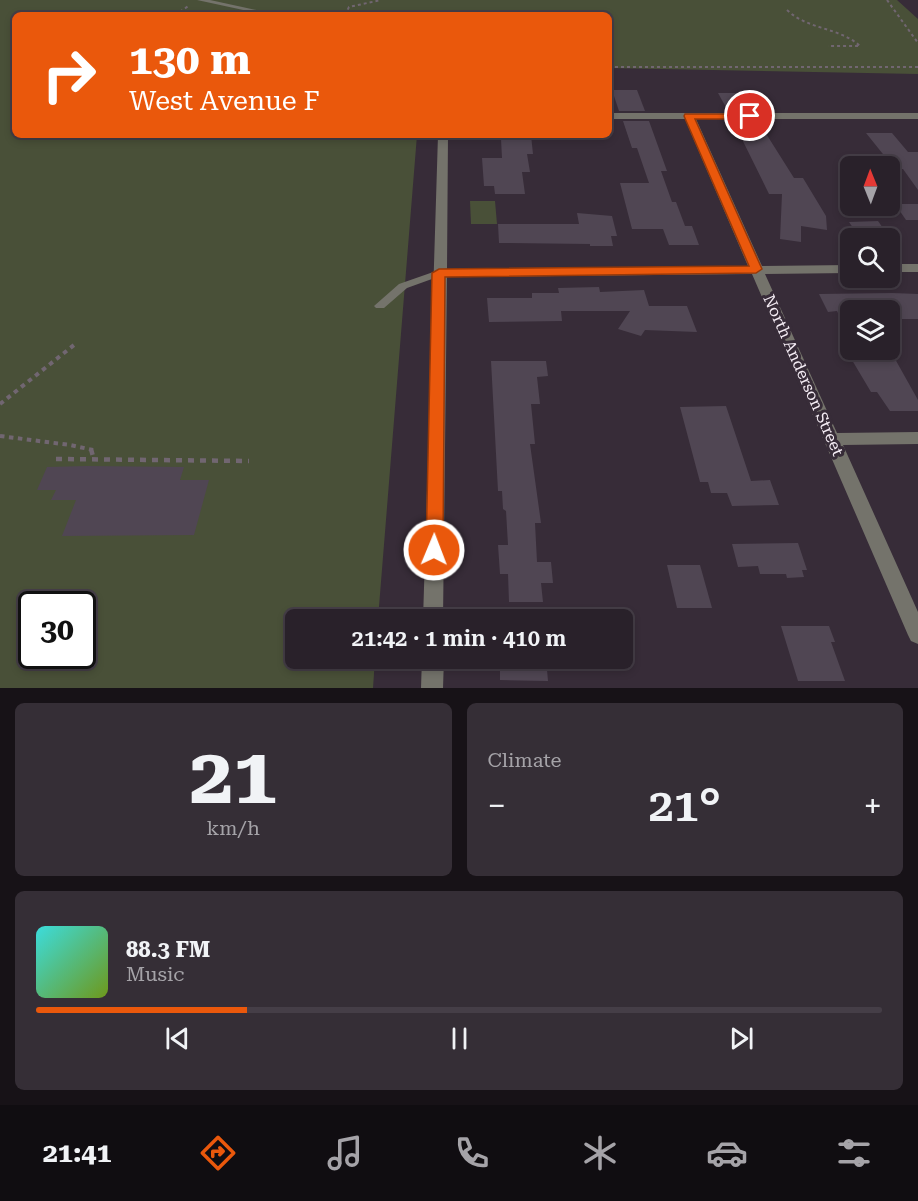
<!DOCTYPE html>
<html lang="en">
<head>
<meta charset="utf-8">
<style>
	body { margin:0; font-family:"Roboto Serif",serif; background:#352e36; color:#f1f3f6; height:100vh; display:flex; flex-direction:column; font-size:22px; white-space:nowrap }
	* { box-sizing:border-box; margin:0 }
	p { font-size:20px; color:#a5a3a8 }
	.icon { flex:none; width:33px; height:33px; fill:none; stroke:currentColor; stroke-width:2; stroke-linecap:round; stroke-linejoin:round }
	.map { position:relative; height:688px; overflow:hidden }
	.details { display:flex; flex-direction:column; gap:15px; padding:15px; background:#171217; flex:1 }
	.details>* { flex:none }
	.top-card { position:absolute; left:12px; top:12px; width:600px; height:126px; border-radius:9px; box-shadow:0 3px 9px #0003,0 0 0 2px #453e47; background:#ea580c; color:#fff; overflow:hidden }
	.needle { width:39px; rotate:359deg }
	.buttons { position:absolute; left:840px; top:156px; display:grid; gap:12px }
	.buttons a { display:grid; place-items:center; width:60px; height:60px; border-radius:9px; background:#29212a; box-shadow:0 3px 9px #0003,0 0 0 2px #453e47; font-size:30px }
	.speed { position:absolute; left:18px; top:591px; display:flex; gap:12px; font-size:30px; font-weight:700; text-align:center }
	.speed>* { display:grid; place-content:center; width:78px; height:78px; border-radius:50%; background:#29212a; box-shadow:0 3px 9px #0003,0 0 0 2px #453e47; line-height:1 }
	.speed .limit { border:3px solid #111; border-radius:9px; background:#fff; color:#111 }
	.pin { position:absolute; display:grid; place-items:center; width:51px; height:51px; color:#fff; margin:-26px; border:3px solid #fff; border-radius:50%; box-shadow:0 2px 6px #0007 }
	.me { position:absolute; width:66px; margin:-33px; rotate:1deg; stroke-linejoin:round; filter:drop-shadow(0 0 4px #0008) }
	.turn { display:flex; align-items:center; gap:21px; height:126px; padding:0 18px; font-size:27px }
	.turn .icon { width:78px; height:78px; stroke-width:2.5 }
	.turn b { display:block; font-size:42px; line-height:51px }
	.big { font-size:45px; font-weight:600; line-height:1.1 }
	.details .tile { flex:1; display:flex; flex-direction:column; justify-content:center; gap:9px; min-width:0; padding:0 21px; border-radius:9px; background:#352e36 }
	.details .dial { align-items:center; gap:0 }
	.dial b { font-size:78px; line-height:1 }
	.song { display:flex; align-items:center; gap:18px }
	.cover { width:72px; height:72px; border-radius:9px; background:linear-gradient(135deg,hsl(180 70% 55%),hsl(80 70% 35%)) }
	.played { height:6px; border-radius:3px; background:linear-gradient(90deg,#ea580c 25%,#453e47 25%) }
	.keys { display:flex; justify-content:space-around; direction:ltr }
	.heat { display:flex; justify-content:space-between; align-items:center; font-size:33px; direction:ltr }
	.details .tiles { flex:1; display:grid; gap:15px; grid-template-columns:1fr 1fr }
	.tile:last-child { grid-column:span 2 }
	.trip { position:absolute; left:285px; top:609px; width:348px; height:60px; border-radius:9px; background:#29212a; box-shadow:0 3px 9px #0003,0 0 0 2px #453e47; font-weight:600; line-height:60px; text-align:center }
	.menu { display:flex; height:96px; justify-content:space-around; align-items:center; background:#100d11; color:#a5a3a8 }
	.menu .icon { width:42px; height:42px }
	.menu .active { color:#ea580c }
	.menu b { font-size:27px; color:#f1f3f6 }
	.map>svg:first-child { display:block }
	.green { fill:#495038; fill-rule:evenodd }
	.building { fill:#504653 }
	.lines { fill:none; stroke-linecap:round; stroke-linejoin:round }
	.path-far2 { stroke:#716671; stroke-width:2; stroke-dasharray:3 3; stroke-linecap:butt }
	.path-far1 { stroke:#716671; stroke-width:4; stroke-dasharray:4.5 4.5; stroke-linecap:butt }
	.path { stroke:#716671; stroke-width:4.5; stroke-dasharray:6 6; stroke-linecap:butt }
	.service { fill:#74736b; fill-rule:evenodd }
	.minor { fill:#74736b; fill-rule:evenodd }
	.route { fill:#ea580c; stroke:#983908; stroke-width:1.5 }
	.labels { text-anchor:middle; stroke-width:6; stroke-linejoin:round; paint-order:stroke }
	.street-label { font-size:16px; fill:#f5edf5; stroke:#372c38 }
</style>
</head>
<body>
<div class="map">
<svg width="918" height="688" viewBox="0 0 918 688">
	<rect width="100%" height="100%" fill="#372c38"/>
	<g class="green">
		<path d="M0,0H897L918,19V74L609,68V15H15V135H417L378,619L296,620V658L375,659L373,688H0ZM32,604H82V656H32Z"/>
		<path d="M470,201H495L497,224H471Z"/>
	</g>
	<g class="building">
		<path d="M612,90H637L645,111H619Z"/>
		<path d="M718,93H741L752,111H728Z"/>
		<path d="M623,121H649L667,171H661L672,202H676L685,226H692L699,245H669L663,229H632L620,183H649L637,148H632Z"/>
		<path d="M733,121H758L794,178H803L826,216L827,230L801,226V242L780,239L782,194H769Z"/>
		<path d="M866,133H892L908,152H918V190L903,169H895Z"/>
		<path d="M509,135H531L533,154H527L530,172H522L525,194H495L494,186H484L482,158H502L501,139H509Z"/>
		<path d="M895,204H918V220H906Z"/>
		<path d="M577,213L612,216L617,236H611L613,246H590V244L499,243L498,224H579Z"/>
		<path d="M878,221L890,238H860L849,222Z"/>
		<path d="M599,287L600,292L644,290L649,306H687L697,332L645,330L641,336L618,329L630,311H561L562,321L489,322L487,298H532V293H559L558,288Z"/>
		<path d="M892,293L918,294V319H890V310H850V337L837,311L828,312L819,294Z"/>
		<path d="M846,350H890L918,400V411H890L877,392H871Z"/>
		<path d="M491,361H546L548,376L537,377L540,404H531L535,444H530L541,523H535L537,562H551L553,583H541L543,602H509L508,574H500L498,545H508L506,511L503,509L502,491H498Z"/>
		<path d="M726,406L751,481L770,480L779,505L732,506L727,493H711L708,482H700L680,407Z"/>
		<path d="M87,466L184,467L180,480H209L194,535L62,536L76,500H51L56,490H37L47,467Z"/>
		<path d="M798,543L807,570H802L804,577L787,578L786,574H760L758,566L738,567L732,544Z"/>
		<path d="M667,565H700L712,608H677Z"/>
		<path d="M781,626H829L835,642H831L845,681H798Z"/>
		<path d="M500,658H546L548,681L500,680Z"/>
	</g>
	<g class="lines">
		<g class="path-far2">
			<path d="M887,0L918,43"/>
			<path d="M787,10C808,30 839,27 860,46H828"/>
			<path d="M175,15L190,5"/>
			<path d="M345,15L349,7L381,0"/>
			<path d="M609,67H918"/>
		</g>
		<g class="path-far1">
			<path d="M0,404L74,345"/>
			<path d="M0,436L70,445L93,450"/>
		</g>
		<g class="path">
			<path d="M91,449L94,460"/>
			<path d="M56,459L249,461"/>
		</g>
		<g class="service">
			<path d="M197,0H210L279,15H266Z"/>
			<path d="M439,270L443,271L444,273L443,275L407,288L384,308H376L374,306L399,284Z"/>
		</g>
		<g class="minor">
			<path d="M609,113H918V119H696L762,266L850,265V273L765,274L837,433L918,432V444L843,445L918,612V644L911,641L908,635L752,274L447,277L443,620H423L438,135H448L447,269L748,266L685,119H609Z"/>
			<rect x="890" y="264" width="28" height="8"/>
			<path d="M422,658H444L443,688H421Z"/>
		</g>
	</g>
	<path class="route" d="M685,114H750L755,116L750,119H695L762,269L756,273L445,277L443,550L441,555L434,557L428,555L426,550L432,273L439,269L749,266L684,116Z"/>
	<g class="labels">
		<g class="street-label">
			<text transform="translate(804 375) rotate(66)" y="6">North Anderson Street</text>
		</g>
	</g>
</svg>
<div class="buttons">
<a><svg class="needle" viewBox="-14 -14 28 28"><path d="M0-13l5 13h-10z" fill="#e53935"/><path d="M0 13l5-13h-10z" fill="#a5a3a8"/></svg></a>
<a><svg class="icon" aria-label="search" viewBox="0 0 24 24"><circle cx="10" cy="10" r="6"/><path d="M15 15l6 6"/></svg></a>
<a><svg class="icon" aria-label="layers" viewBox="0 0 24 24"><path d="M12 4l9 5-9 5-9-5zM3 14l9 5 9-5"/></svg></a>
</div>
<div class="speed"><div class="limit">30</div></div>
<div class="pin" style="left:750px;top:116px;background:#d93025"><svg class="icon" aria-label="arrive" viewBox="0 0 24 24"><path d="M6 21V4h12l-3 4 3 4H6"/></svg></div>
<svg class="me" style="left:434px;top:550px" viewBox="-20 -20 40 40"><circle r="17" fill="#ea580c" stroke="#fff" stroke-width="3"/><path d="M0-11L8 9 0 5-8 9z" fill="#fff"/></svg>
<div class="trip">21:42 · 1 min · 410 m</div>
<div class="top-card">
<div class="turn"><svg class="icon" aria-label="right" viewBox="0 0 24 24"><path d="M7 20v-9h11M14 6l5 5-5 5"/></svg><div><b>130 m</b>West Avenue F</div></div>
</div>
</div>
<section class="details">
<div class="tiles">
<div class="tile dial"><b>21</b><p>km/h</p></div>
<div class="tile"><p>Climate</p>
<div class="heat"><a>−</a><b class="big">21°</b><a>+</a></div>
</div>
<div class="tile">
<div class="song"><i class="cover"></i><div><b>88.3 FM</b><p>Music</p></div></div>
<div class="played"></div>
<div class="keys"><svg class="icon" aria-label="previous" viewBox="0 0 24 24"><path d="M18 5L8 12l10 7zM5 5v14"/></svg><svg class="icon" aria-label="pause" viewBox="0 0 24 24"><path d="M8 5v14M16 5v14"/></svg><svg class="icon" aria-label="next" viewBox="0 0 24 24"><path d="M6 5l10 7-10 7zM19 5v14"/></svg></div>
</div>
</div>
</section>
<nav class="menu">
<b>21:41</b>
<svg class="icon active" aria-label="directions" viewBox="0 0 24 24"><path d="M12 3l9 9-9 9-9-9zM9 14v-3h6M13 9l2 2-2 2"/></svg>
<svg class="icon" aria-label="music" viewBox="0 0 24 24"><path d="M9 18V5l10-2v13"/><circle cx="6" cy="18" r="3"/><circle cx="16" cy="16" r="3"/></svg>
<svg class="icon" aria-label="phone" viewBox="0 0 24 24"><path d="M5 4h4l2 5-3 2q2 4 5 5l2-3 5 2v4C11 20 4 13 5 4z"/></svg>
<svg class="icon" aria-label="climate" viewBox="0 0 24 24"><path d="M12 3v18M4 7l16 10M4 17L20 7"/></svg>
<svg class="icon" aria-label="car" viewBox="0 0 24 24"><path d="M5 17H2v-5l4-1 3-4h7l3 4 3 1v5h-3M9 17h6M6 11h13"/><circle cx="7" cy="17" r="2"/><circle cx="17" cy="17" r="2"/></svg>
<svg class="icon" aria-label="filters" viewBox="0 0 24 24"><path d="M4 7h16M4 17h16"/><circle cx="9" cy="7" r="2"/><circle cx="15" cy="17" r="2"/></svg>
</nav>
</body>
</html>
